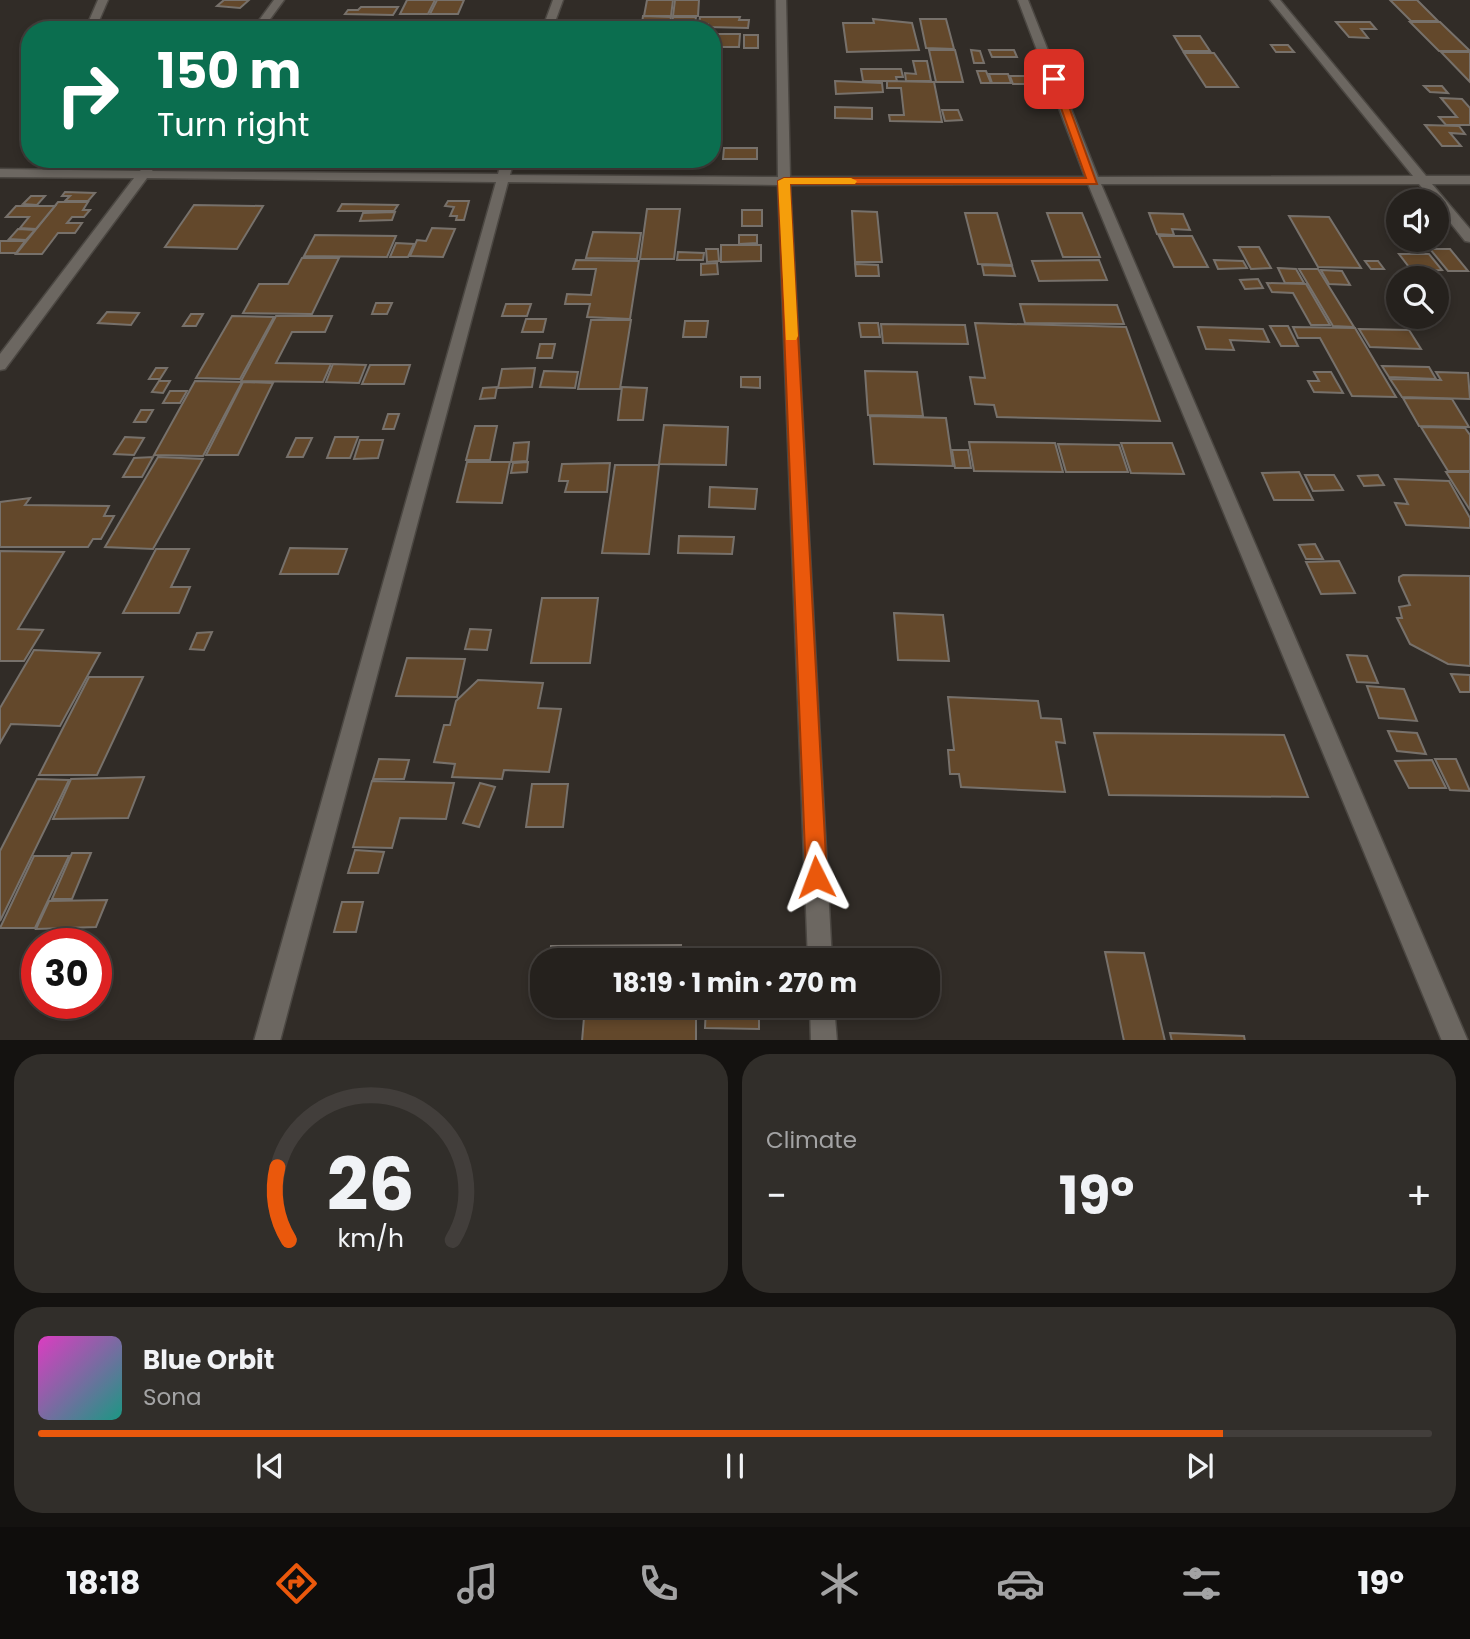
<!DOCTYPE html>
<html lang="en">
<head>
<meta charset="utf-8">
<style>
	body { margin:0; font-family:Poppins,sans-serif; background:#312e2a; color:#f1f3f6; height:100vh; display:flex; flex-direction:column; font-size:26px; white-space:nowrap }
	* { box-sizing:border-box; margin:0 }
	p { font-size:23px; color:#a3a3a4 }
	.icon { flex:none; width:38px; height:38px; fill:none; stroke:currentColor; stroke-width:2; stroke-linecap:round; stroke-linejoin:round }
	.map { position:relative; height:1040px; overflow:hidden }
	.panel { display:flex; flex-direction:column; gap:14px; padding:14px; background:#141210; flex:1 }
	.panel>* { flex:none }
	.guide { position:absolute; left:21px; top:21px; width:700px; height:147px; border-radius:28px; box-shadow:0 4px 10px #0003,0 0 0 2px #423e3b; background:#0b6e4f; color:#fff; overflow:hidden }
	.fabs { position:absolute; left:1386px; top:189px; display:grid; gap:14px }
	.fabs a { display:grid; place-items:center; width:63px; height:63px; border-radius:50%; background:#25211d; box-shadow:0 4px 10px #0003,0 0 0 2px #423e3b; font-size:35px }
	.speed { position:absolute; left:21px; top:928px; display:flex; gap:14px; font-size:35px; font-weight:700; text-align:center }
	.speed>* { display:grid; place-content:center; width:91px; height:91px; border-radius:50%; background:#25211d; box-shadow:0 4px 10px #0003,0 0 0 2px #423e3b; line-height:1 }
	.speed .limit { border:10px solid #d22; background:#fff; color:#111 }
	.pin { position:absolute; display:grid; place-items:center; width:60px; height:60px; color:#fff; margin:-30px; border-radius:14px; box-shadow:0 4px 10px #0006 }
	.me { position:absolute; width:77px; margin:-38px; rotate:357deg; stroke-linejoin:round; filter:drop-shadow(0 0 5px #0008) }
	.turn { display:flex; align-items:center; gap:24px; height:147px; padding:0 21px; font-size:32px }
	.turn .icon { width:91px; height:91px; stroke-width:2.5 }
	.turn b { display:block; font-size:49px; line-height:60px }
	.big { font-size:52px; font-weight:700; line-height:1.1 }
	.panel .card { flex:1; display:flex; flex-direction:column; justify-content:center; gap:10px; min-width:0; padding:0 24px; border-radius:28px; background:#312e2a }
	.panel .dial { align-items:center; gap:0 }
	.dial svg { height:182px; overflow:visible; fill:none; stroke:#423e3b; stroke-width:7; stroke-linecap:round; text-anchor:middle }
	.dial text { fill:#f1f3f6; stroke:none }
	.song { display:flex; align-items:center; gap:21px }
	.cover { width:84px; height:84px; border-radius:10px; background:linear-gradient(135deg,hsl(310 70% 55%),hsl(170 70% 35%)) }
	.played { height:7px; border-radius:4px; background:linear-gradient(90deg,#ea580c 85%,#423e3b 85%) }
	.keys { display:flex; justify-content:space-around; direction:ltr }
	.heat { display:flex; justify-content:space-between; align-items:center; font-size:38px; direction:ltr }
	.panel .tiles { flex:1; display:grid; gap:14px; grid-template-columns:1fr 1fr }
	.card:last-child { grid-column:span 2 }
	.trip { position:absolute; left:530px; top:948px; width:410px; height:70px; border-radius:28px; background:#25211d; box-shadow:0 4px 10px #0003,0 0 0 2px #423e3b; font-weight:700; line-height:70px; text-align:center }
	.menu { display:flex; height:112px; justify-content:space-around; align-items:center; background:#0f0d0c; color:#a3a3a4 }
	.menu .icon { width:49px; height:49px }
	.menu .active { color:#ea580c }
	.menu b { font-size:32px; color:#f1f3f6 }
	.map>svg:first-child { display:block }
	.building { fill:#63482b; stroke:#77716b; stroke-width:2 }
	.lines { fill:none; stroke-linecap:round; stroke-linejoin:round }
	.service-casing { stroke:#4b4742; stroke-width:3 }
	.minor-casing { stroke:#4b4742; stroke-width:3 }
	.service { fill:#6c6761; fill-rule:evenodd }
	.minor { fill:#6c6761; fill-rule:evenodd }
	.route { fill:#ea580c; stroke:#983908; stroke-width:2 }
	.slow { fill:#f59e0b }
</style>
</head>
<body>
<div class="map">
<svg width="1470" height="1041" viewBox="0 0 1470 1041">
	<rect width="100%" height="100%" fill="#312c27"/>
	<g class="building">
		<path d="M224,0H249L240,8L217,6Z"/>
		<path d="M407,0H435L428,14H400Z"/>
		<path d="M437,0H464L458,14H430Z"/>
		<path d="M647,0H673L671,16H644Z"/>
		<path d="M675,0H699L698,16H673Z"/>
		<path d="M1390,0H1417L1438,21H1411Z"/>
		<path d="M361,7H398L393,15L345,14L348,10H358Z"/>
		<path d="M643,16L671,17L669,30H641Z"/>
		<path d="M673,17H696L694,30H671Z"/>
		<path d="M700,17H740L739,20H749L748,28L708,27V24H699Z"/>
		<path d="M873,19L912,23L919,50L847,52L843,23H874Z"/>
		<path d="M920,19H946L954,49L926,48Z"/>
		<path d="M1336,22H1370L1376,29H1361L1368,38L1349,37Z"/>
		<path d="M1410,22H1440L1470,51H1439Z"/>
		<path d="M712,34H740L739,47H712Z"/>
		<rect x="744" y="35" width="14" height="13"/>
		<path d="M1174,36H1200L1210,51H1183Z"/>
		<path d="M1271,45H1288L1294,52H1276Z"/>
		<path d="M929,50H955L963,82H936Z"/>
		<path d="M971,50L980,51L984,63H974Z"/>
		<path d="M989,50H1014L1017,57H992Z"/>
		<path d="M1441,52H1470V82Z"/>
		<path d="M1184,53H1214L1238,87H1206Z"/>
		<path d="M913,61H927L931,81H906L905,73L916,74Z"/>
		<path d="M861,69H901L903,77H896L897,81H863Z"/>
		<path d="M977,71H986L991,83H981Z"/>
		<path d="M989,74H1008L1011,83H992Z"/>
		<path d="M1010,76H1026L1029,84H1013Z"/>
		<path d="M835,81L882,83L883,92L836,94Z"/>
		<path d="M887,81L934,82L942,122L890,121L889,115H904L901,88H887Z"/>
		<path d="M1424,86H1442L1448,93L1430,92Z"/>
		<path d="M1441,98L1462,99L1470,108V125H1446L1439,117H1457Z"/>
		<path d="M835,107L872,108V119L835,118Z"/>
		<path d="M942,110H958L962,120L945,121Z"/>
		<path d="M1425,125L1459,126L1465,134L1450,133L1461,146H1442Z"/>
		<path d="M724,148H757V159H723Z"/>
		<path d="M65,192L95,193L88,201H65L70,196H62Z"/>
		<path d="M31,196H45L37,205L23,204Z"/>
		<path d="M448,201H469L464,220H456L457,216H450L454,207L445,206Z"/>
		<path d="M58,202H88L83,210H90L84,217H72L67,223H82L75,233H58L42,254H16Z"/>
		<path d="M342,204L398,205L394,211H338Z"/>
		<path d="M194,205L263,206L237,249L165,247Z"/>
		<path d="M16,206H55L36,229L20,228L29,217H6Z"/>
		<path d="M647,209H680L674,259H640Z"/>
		<rect x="742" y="210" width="20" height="16"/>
		<path d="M852,211L877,212L882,262H855Z"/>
		<path d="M395,212L392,220L360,221L363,213Z"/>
		<path d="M965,213H997L1012,265L978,264Z"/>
		<path d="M1047,213H1082L1100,257H1063Z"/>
		<path d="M1149,213L1183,214L1190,230L1172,229L1174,235L1157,234Z"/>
		<path d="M1289,216L1329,217L1361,268L1318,267Z"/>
		<path d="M432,228L455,229L443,257L410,256L417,240L426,241Z"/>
		<path d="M18,229L35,230L26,240L9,239Z"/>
		<path d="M593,232L641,233L637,259L586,258Z"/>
		<path d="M315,235L396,236L387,257L304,256Z"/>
		<path d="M739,235H757V243L739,244Z"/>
		<path d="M1159,236H1192L1208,267H1174Z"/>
		<path d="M0,241H25L16,253H0Z"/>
		<path d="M396,243L414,244L408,257H390Z"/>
		<path d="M721,245H761V261L721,262Z"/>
		<path d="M1239,247H1259L1271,268L1251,269Z"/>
		<path d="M706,249H718L719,261L707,262Z"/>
		<path d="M1430,249H1450L1468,271H1448Z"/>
		<path d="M678,252L704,253L703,260H677Z"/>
		<path d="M1399,254H1429L1442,270L1412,271Z"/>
		<path d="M302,258H339L312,314L243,313L259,284H288Z"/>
		<path d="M576,260L639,261L630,319L587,317L590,304H565L567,294L591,295L596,269H573Z"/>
		<path d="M1099,260L1107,280L1039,281L1032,261Z"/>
		<path d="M1214,260L1243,261L1247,268L1218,269Z"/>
		<path d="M1365,261H1378L1384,269H1371Z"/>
		<path d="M717,263L718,274L701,275V264Z"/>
		<path d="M855,264L878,265L879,276H856Z"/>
		<path d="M982,265L1012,266L1015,276L984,275Z"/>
		<path d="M1278,268L1296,269L1304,283H1285Z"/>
		<path d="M1299,269H1318L1354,327L1333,326Z"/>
		<path d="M1321,270L1342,271L1350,285L1329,284Z"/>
		<path d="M1258,279L1263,288L1245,289L1240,280Z"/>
		<path d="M1267,283L1306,284L1330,325H1311L1293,293L1272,292Z"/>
		<path d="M376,303H392L387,314H372Z"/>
		<path d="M506,304H531L527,316H502Z"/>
		<path d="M1020,304L1117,305L1124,324L1025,323Z"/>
		<path d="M107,312L139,313L131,325L98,323Z"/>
		<path d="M191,314H203L196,326H183Z"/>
		<path d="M232,316L274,317L240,379L196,378Z"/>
		<path d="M276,316H332L325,332H292L276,363L331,364L323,382L241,381Z"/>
		<path d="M526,319H546L543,332H522Z"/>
		<path d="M591,320H631L620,389H578Z"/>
		<path d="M685,321H708L706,337H683Z"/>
		<path d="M859,323H878L880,337H861Z"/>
		<path d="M975,323L1126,327L1160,421L997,417L994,405L975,404L970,377L985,378Z"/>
		<path d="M881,324L965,325L968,344L883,343Z"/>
		<path d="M1270,326H1288L1298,346H1281Z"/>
		<path d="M1198,327L1263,329L1269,342L1230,340L1234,350L1206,349Z"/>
		<path d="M1293,327L1355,328L1396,397L1352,396L1320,338H1298Z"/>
		<path d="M1359,329L1409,330L1421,349L1370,347Z"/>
		<path d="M540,344H555L552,358H537Z"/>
		<path d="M333,364L366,365L359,383L326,382Z"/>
		<path d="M370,365H410L404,384H362Z"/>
		<path d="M1382,366L1429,367L1436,379L1389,377Z"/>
		<path d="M156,368H167L160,379H149Z"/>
		<path d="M535,368L532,387L498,388L502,369Z"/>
		<path d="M544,371L578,372L575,388L540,387Z"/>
		<path d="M865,371L917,372L923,416L868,415Z"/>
		<path d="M1314,372H1331L1343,393L1314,392L1308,381H1319Z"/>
		<path d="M1436,372L1468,373L1470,399L1402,397L1390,379L1441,380Z"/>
		<path d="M741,377H760V388L741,387Z"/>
		<path d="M159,381H170L163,393L152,392Z"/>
		<path d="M195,381L242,382L203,456L154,455Z"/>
		<path d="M243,382L273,383L238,455H206Z"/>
		<path d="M497,387L495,398L480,399L483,388Z"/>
		<path d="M622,387L647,388L643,420H618Z"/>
		<path d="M170,391H187L180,403H163Z"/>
		<path d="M1403,398L1452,399L1469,427L1419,426Z"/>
		<path d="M141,410H153L146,422H134Z"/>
		<path d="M388,414H399L394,429H383Z"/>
		<path d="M870,416L946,418L953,466L874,464Z"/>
		<path d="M664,425L728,427L726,465L659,464Z"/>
		<path d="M475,426H497L490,460H466Z"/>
		<path d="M1421,427L1465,428L1470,435V471H1448Z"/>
		<path d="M125,437L144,438L134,455L114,454Z"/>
		<path d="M335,437H358L350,458H327Z"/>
		<path d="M296,438H312L303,457H287Z"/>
		<path d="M360,440H383L378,458L354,459Z"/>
		<path d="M529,442L527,461L511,462L514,443Z"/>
		<path d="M969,442L1055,443L1063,472L974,471Z"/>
		<path d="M1121,443H1172L1184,474L1131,473Z"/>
		<path d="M1058,444L1119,445L1128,472H1066Z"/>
		<path d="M952,450H968L971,468H955Z"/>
		<path d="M153,457L142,477H123L134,458Z"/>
		<path d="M158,457L203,459L153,549L105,547Z"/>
		<path d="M467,462H510L502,503L457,502Z"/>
		<path d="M528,462L527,472L511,473L513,463Z"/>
		<path d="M610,463L607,492H565L568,481H559L562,464Z"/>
		<path d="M615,465H659L649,554L602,553Z"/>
		<path d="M1299,472L1313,500H1274L1262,473Z"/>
		<path d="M1446,472H1470V510Z"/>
		<path d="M1305,475H1334L1343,490L1313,491Z"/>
		<path d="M1378,475L1384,485L1364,486L1358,476Z"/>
		<path d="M1395,479L1449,481L1470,518V528L1406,525L1395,503L1408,504Z"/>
		<path d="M710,487L757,489L755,509L709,507Z"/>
		<path d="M30,498L25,505L109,506L104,516H114L101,539H93L88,547H0V502Z"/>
		<path d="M679,536L734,537L732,554L678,553Z"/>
		<path d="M1315,544L1323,559H1306L1299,545Z"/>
		<path d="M290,548L347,549L338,574H280Z"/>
		<path d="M156,549H189L171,587H190L179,613H123Z"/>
		<path d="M0,551L64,552L18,629L43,630L24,661H0Z"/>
		<path d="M1339,561L1355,593L1321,594L1306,562Z"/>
		<path d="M1403,575L1470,576V666L1448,664L1410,644L1397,618H1402L1399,607L1410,605L1399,581V577Z"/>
		<path d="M542,598H598L590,663H531Z"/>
		<path d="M894,613L943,615L949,661L898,660Z"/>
		<path d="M470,629L491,630L487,650L465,649Z"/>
		<path d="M212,632L204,650L190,649L197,633Z"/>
		<path d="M34,650L100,653L60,726L11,724L0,743V708Z"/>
		<path d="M1347,655L1367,656L1378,683L1357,682Z"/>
		<path d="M407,658L465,659L457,697L396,696Z"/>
		<path d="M1451,674L1470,675V692H1460Z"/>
		<path d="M89,677H143L97,775H39Z"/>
		<path d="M478,680L543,683L538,708L561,709L549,772L504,770L502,779L452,777L455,764L434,762L444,725H450L456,701Z"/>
		<path d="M1367,686L1404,689L1417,721L1379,718Z"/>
		<path d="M948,697L1038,701L1041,718L1061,719L1065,743L1056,742L1065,792L961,787L959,774H950L948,750H954Z"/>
		<path d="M1388,731L1417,733L1426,754L1397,751Z"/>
		<path d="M1094,733L1284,735L1308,797L1109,795Z"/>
		<path d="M379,759L409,760L404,779H373Z"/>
		<path d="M1435,759H1456L1470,791L1450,790Z"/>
		<path d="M1432,760L1446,788H1409L1395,761Z"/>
		<path d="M144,777L128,818L53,819L71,779Z"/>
		<path d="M37,779L69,780L0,921V851Z"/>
		<path d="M372,781L454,783L446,819L400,818L392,848L353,847Z"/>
		<path d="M480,783L495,787L479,827L463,823Z"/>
		<path d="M532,784H568L563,827H526Z"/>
		<path d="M355,850L384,852L378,873H348Z"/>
		<path d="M72,853H91L72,899H52Z"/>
		<path d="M34,856H69L35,928H0Z"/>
		<path d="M107,900L96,927L36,929L49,901Z"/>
		<path d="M342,902H363L356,932H334Z"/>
		<path d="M681,945L680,961H549L551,946Z"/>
		<path d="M689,947L760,948V961H688Z"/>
		<path d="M1105,952L1144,953L1165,1041H1124Z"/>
		<path d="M585,1006H678V1014L696,1013V1041H582Z"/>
		<path d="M706,1006H759V1029L705,1028Z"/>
		<path d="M1170,1033L1244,1036L1245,1041H1172Z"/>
	</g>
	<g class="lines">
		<g class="service-casing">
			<g id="service">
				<path d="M98,0H108L95,30H85Z"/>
				<path d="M50,159H62L58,177L48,174Z"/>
			</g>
		</g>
		<g class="minor-casing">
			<g id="minor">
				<path d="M274,0H284L262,30H252Z"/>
				<path d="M553,0H563L552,30H542Z"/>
				<path d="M776,0H786L790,177H1085L1018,0H1028L1098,177L1413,176L1270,0H1280L1426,176H1470V184H1432L1470,229V242L1465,241L1437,206V201H1433L1419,184H1101L1468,1041H1442L1088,184L790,185L832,961H808L778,185L508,182L280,1041H254L496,182L147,178L5,369L0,370V354L134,178L0,177V169L140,171L149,159H161L152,171L498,174L502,159H514L510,175L778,177Z"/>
				<path d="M810,1006H834L837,1041H811Z"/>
			</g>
		</g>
		<use href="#service" class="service"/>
		<use href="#minor" class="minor"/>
	</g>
	<path class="route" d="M1050,77L1059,79L1097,184H790L827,877L824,885L816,888L809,885L806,877L778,181L784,178H1086Z"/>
	<path class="slow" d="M851,178L857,181L855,184H790L798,336L796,340H786L778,181L784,178Z"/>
</svg>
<div class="fabs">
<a><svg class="icon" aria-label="sound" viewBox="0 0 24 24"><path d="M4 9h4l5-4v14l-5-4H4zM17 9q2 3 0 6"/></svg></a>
<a><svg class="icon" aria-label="search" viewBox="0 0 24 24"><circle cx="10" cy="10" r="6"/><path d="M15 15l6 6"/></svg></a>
</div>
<div class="speed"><div class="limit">30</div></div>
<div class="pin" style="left:1054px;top:79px;background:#d93025"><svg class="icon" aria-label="arrive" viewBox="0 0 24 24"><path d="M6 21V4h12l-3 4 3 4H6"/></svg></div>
<svg class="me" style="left:816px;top:877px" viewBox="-20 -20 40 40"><path d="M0-17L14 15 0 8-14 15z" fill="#ea580c" stroke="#fff" stroke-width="4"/></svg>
<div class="trip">18:19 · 1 min · 270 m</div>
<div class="guide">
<div class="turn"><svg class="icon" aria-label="right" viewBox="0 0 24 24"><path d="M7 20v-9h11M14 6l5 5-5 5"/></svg><div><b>150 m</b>Turn right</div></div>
</div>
</div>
<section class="panel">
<div class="tiles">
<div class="card dial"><svg viewBox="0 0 100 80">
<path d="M14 69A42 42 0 1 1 86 69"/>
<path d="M14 69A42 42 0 0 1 9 37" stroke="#ea580c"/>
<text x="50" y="56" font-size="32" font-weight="700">26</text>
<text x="50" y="72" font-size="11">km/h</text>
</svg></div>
<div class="card"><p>Climate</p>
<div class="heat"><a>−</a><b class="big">19°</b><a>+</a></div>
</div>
<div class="card">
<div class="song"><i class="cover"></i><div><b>Blue Orbit</b><p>Sona</p></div></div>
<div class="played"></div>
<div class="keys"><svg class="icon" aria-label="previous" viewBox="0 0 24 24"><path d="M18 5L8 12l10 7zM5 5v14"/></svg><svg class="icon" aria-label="pause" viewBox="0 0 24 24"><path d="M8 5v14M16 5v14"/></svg><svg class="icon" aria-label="next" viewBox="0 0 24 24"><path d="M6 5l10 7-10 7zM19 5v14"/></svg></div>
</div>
</div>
</section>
<nav class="menu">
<b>18:18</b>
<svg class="icon active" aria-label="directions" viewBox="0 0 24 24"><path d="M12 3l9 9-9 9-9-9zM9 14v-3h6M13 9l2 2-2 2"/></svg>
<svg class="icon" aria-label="music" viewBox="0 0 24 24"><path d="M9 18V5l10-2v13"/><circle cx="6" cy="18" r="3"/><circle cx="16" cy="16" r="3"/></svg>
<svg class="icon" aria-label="phone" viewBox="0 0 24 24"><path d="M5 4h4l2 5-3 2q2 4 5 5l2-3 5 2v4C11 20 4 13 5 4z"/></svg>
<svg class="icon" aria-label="climate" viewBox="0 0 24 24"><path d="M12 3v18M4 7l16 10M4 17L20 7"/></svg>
<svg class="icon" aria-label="car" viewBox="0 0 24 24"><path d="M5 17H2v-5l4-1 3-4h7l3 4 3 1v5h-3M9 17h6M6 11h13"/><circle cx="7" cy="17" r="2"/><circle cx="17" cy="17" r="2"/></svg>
<svg class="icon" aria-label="filters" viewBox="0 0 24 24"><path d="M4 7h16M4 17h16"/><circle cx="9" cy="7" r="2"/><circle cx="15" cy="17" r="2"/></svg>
<b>19°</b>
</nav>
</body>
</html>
